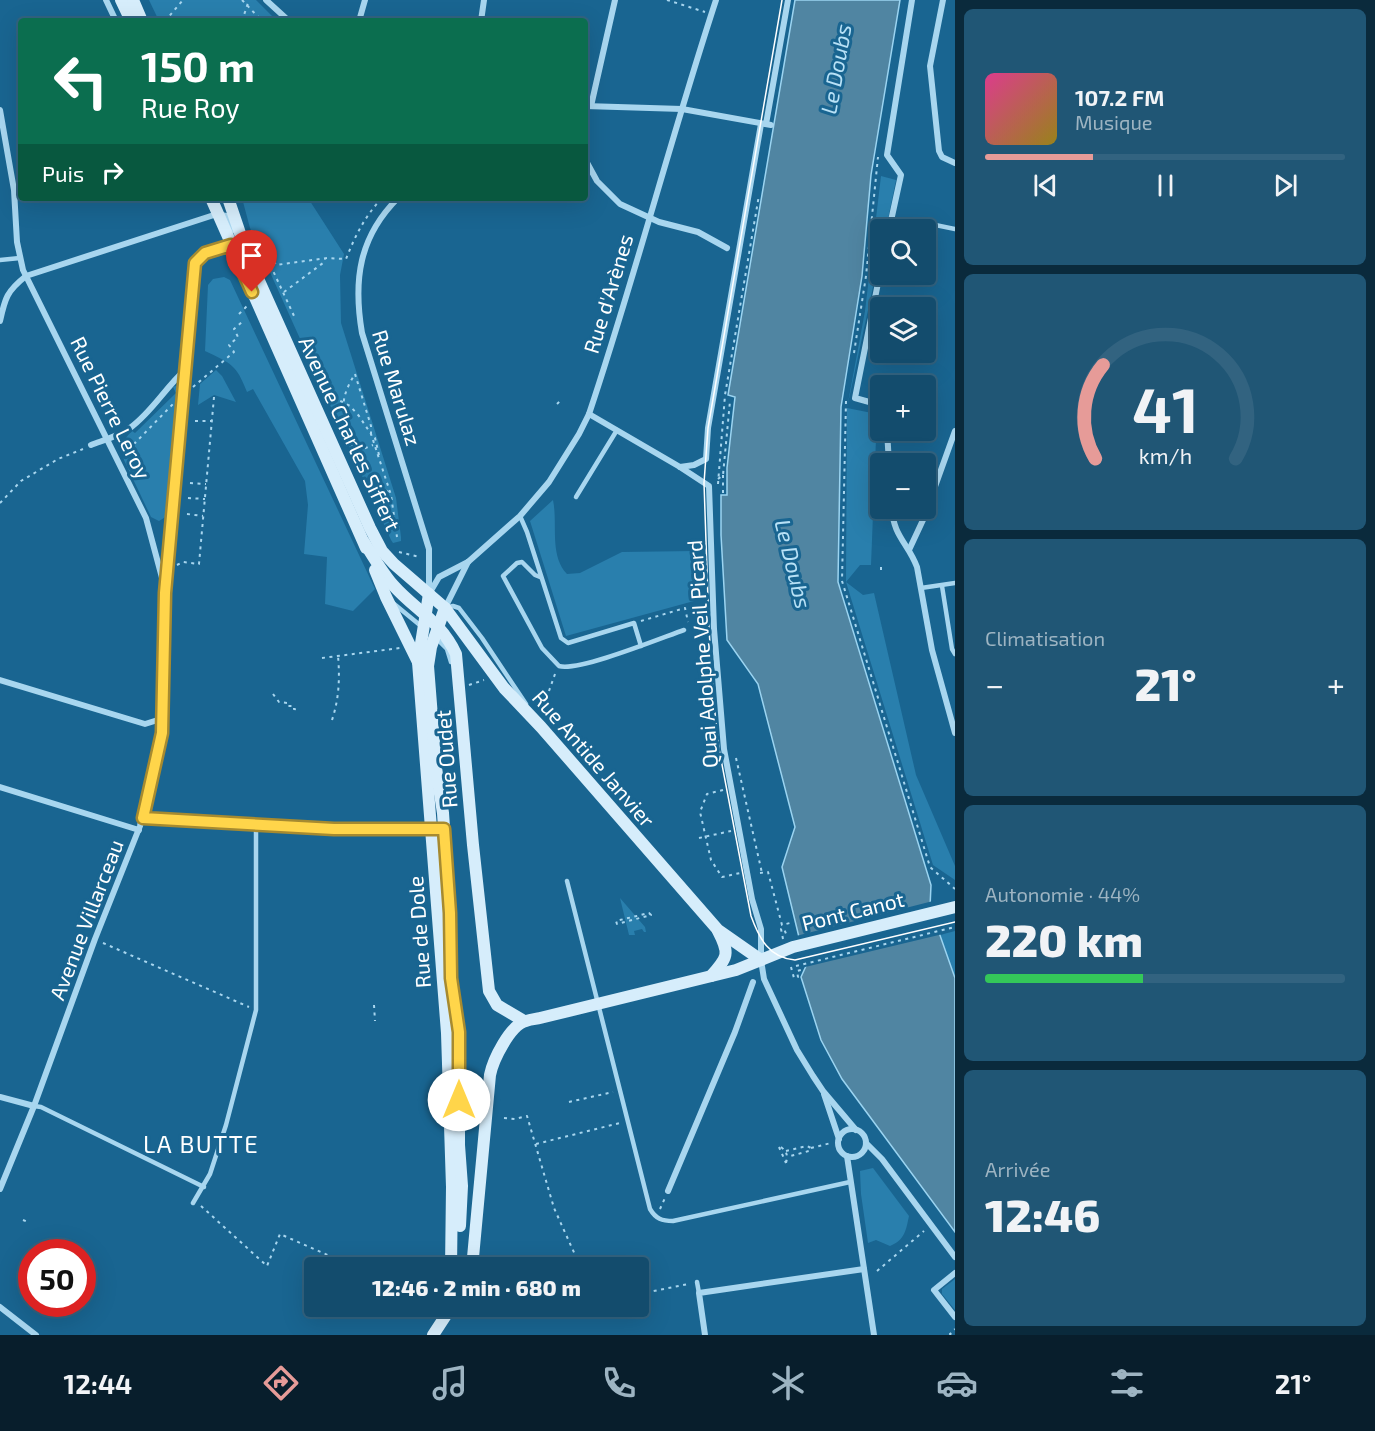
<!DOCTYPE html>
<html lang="fr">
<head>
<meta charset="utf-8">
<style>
	body { margin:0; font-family:"Exo 2",sans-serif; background:#205675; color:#f1f3f6; height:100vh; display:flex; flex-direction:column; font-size:22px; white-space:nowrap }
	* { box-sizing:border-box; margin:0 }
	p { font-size:20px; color:#9db4c2 }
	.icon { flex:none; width:33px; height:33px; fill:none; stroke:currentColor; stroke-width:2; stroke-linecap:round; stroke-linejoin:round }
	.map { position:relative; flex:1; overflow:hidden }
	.drawer { display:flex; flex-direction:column; gap:9px; padding:9px; background:#0a2a3c; width:420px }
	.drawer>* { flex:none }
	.banner { position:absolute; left:18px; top:18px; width:570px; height:183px; border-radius:6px; box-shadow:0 6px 24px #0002,0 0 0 2px #326380; background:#0b6e4f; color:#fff; overflow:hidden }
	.controls { position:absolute; left:870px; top:219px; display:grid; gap:12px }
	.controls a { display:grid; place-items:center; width:66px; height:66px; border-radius:6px; background:#134c6d; box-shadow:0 6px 24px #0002,0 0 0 2px #326380; font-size:30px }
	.speed { position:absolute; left:18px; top:1239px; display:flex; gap:12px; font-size:30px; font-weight:700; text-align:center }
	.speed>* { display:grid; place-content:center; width:78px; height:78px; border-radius:50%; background:#134c6d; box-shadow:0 6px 24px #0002,0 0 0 2px #326380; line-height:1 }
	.speed .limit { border:9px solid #d22; background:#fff; color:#111 }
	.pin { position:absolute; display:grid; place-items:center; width:51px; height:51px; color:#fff; margin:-62px -26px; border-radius:50% 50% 50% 0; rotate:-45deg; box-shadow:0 0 6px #0007 }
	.pin .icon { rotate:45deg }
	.me { position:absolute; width:66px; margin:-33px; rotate:0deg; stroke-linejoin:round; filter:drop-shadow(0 0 4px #0008) }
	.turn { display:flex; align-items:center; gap:21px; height:126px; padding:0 24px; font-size:27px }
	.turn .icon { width:78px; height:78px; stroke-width:2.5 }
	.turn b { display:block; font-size:42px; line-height:51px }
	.then { display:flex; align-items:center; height:57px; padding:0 24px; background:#0003; gap:12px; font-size:22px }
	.big { font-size:45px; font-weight:800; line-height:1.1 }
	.drawer .widget { flex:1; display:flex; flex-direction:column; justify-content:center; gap:9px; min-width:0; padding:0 21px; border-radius:9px; background:#205675 }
	.drawer .dial { align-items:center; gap:0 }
	.dial svg { height:156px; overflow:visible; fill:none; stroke:#326380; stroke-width:7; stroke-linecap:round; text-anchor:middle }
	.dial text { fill:#f1f3f6; stroke:none }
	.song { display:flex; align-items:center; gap:18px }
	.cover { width:72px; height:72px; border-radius:9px; background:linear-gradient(135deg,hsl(330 70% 55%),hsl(50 70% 35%)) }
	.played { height:6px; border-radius:3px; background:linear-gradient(90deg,#e69b98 30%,#326380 30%) }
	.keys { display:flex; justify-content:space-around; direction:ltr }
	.heat { display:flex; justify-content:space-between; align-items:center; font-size:33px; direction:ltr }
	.charge { height:9px; border-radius:4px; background:linear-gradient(90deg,#34c759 44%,#326380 0) }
	.trip { position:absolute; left:304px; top:1257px; width:345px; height:60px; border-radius:6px; background:#134c6d; box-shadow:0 6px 24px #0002,0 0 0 2px #326380; font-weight:800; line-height:60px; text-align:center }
	.dock { display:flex; height:96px; justify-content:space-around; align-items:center; background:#081e2c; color:#9db4c2 }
	.dock .icon { width:42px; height:42px }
	.dock .current { color:#e69b98 }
	.dock b { font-size:27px; color:#f1f3f6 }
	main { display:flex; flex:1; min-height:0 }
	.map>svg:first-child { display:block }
	.green { fill:#297fad }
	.water { fill:#5085a2; stroke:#9bd4f1; stroke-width:1.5 }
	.pier { fill:#196591 }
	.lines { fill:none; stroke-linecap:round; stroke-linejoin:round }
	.path { stroke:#a8d6ef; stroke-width:2; stroke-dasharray:3 4.5; stroke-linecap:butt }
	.lane { stroke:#a8d6ef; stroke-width:4.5 }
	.street { stroke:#a8d6ef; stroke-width:6 }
	.secondary { stroke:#d6edfb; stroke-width:12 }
	.tram { stroke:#fff; stroke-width:1.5 }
	.route-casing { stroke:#a68a30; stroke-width:15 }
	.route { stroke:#ffd54a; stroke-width:10 }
	.labels { text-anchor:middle; stroke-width:6; stroke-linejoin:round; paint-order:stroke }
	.street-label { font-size:21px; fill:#fff; stroke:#196591 }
	.water-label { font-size:22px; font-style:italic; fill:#b8e1f6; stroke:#196591 }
	.quarter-label { font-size:24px; letter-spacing:1.5px; fill:#fff; stroke:#196591 }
</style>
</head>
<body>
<main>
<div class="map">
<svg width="955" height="1335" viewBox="0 0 955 1335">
	<rect width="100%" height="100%" fill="#196591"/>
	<g class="green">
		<path d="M149,0H256L277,21H159Z"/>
		<path d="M881,176L896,180L886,229L880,230V254L847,408L877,414L871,565H860L846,582L863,595L874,593L916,775L955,866V880L933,865L846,582L847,408L865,311Z"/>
		<path d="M242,198H308L344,254L340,275L341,323L396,498L401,537V541L393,543L391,540L250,228Z"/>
		<path d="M224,277L230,280L375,589L353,611L325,604L327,557L304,554L308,505L305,481L253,389L247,392C236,364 232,364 205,351L208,285L213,279Z"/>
		<path d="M216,370L222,376L236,402L214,395L198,405L200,384Z"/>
		<path d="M178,385L182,391L170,511L167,516L159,521L151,517L124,460C121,448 123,439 132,431L135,433L176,393L173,387Z"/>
		<path d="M553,500C558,524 549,555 567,574L580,573L622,552L696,551L694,601L566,636L530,521Z"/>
		<path d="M620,898L645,927L646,932H644L642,929L634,931L635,935H629Z"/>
		<path d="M955,931V978L940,935Z"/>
		<path d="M873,1168L909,1216C906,1230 905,1240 890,1246L876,1240L868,1243L861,1194L860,1171Z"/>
		<path d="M955,1279V1310L942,1294V1289Z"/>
	</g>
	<path class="water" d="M795,0H900L871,175L862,276L841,407L838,582L931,885L930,907L955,978V1232L842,1079L821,1040L801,977L806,966L782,867L795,827L758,684L727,640L721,535V495H727V468L735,397L728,395Z"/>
	<path class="pier" d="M933,901L943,934L801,968L803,966L796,936Z"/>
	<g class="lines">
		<g class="path">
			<path d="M242,0L262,21"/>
			<path d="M667,0L705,12"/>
			<path d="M165,21L183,0"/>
			<path d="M242,21L249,0"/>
			<path d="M261,245L266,246L276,265L327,258L346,259C355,236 365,216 382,198"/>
			<path d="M261,245L295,318"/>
			<path d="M284,292L323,263L325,259"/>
			<path d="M239,314L247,306"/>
			<path d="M854,353L866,276L878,157"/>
			<path d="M318,381L335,398L350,406L359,416L371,434L391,495L397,537"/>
			<path d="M193,387L234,352L229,345L238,337L234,329L243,321"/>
			<path d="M846,401L842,581L930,867L955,889"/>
			<path d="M557,404L561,400"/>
			<path d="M195,421H212"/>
			<path d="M126,442L135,443L173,404"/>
			<path d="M351,454L373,445"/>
			<path d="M379,455L375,438L371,434V426L355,374C351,380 347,388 345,395C339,414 354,458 367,472C374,480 383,487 391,495"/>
			<path d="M723,475V495"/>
			<path d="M718,479L723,475L730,401"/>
			<path d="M190,483L206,484"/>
			<path d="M718,484L725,395L759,195"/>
			<path d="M188,498L205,499"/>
			<path d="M0,503L21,481L58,459L83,449"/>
			<path d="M187,514L203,516"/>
			<path d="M399,552L420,557"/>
			<path d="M177,565L183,562L199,564L214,397"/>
			<path d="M881,567V573"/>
			<path d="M641,621L685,608L688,622"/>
			<path d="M693,630L705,629"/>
			<path d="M322,658L400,648"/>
			<path d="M469,685L484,680"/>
			<path d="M549,691L555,674"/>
			<path d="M273,694L279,702L288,703V706H294V709L299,710"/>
			<path d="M332,720C339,699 340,678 338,656"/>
			<path d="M736,758L762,873"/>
			<path d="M723,790L707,794L700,812L711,860L722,877L740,873"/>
			<path d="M699,838L731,831"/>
			<path d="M760,873L768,872L782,925L790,923"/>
			<path d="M649,913L651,915L617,924L616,921Z"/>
			<path d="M783,939L781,929H784L787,936"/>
			<path d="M103,943L249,1007"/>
			<path d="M796,966L955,927"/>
			<path d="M791,967L794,978L798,977L797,971L801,970"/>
			<path d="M374,1005L375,1021"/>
			<path d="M569,1102L613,1092"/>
			<path d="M504,1118L515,1119L527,1116L554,1208L581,1268"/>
			<path d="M536,1144L620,1123"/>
			<path d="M779,1147L786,1163"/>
			<path d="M781,1147C787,1152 788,1155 786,1163"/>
			<path d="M811,1148L831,1143"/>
			<path d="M786,1151L807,1146L811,1148L809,1151L787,1157"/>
			<path d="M201,1206L267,1266L280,1234L357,1268"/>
			<path d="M660,1209L665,1198"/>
			<path d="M23,1220L28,1222"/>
			<path d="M877,1271L924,1231"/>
			<path d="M639,1294L688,1284"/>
			<path d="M951,1335L950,1334L955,1329"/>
		</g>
		<g class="lane">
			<path d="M916,221L955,229"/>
			<path d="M0,260L20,258"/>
			<path d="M576,497L617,430"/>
			<path d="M520,516L527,532L561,638L568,643L634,623L641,646"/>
			<path d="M540,577L535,575L522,562L517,563L503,576L542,648L559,666C578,672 661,638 684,630"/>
			<path d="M942,586L952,649L955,654"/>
			<path d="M921,588L955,583"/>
			<path d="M393,603L421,626"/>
			<path d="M445,608L453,606L459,608L482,638L526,704"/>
			<path d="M435,637L447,649L451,662"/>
			<path d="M567,881L650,1209C656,1219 662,1221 673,1221L850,1182"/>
			<path d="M34,1106L41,1107L204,1187"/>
			<path d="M193,1203L210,1174L226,1125L256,1010V826"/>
			<path d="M697,1282L699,1293"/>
		</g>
		<g class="street">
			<path d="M106,0L116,21"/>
			<path d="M266,0L289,21"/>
			<path d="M943,0L930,66L939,151L942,157L955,163"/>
			<path d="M359,21L365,0"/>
			<path d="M481,21L484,0"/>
			<path d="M585,106L682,109L771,125"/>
			<path d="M591,106L615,0"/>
			<path d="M0,110L14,190L17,242L23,270L146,518L165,589"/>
			<path d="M766,124L788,0"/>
			<path d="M585,159L597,181L620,204L659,222L698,232L727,248"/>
			<path d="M398,198C359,237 353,280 362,333L429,549V590"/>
			<path d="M889,230L901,175L887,155L912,0"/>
			<path d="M880,273L855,398L880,405"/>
			<path d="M0,321C5,298 7,291 26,276L217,214L226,216L234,230"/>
			<path d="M589,414L680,467L709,486L714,629L724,749L752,899L761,929V960L764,979L797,1050L813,1076L823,1091L856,1130"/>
			<path d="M887,430L889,464"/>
			<path d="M91,445C104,440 119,436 130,428C152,412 165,388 185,370"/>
			<path d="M680,467L694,465L706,459L708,428L761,124"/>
			<path d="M892,508C893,536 908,543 917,567L932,650L955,733"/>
			<path d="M909,550L923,520L955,431"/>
			<path d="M429,594L439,577L468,562L520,516L549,482L579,434L589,414C635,277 671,137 716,0"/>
			<path d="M445,608L468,562"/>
			<path d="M0,680L145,724L161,719"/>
			<path d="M0,787L139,830"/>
			<path d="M143,818L334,829L432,830"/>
			<path d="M824,1094L839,1139"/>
			<path d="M0,1097L34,1106"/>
			<circle cx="852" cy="1143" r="14"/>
			<path d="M866,1143L882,1159L955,1257"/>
			<path d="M847,1156L874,1335"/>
			<path d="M0,1189L34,1106L95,939L140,826L162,733L161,719L165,661V593L195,263L205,253L231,245"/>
			<path d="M668,1191L735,1032L753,982"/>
			<path d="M955,1273L934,1290L955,1317"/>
			<path d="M0,1307L36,1335"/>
			<path d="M705,1335L699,1293L864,1269"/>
		</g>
		<g class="secondary">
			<path d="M121,0L131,21"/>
			<path d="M133,0L142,21"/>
			<path d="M211,198L366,548"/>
			<path d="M228,198L247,254L370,528L382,551L394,564L445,608L504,688L541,727L718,930L761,960"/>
			<path d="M364,542C373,557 382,572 393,585C416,611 440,620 456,654L473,845L489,991L497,1005L524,1021"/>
			<path d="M375,570L386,597L418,662"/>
			<path d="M429,594L418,662L447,1033L452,1187L451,1268"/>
			<path d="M445,608L431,647L428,666L436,768L443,813L450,913L451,978L459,1032V1145L462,1186L460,1226"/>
			<path d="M711,976C728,957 730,954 718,931"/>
			<path d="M472,1268L490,1075C493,1060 510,1025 526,1021C531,1019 536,1019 540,1018L736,970L793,947L955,907"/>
			<path d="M433,1335L452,1306"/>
		</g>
		<path class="tram" d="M782,0L708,428L704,483L709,629L714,704L719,749L751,916C759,938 769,958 795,960L955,922"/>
	</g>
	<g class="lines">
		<g class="route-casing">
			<path id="route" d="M252,292L231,245L205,253L195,263L165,593L162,733L143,818L334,829H444L450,913L451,978L459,1032V1100"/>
		</g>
		<use href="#route" class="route"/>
	</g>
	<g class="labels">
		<g class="street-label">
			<text transform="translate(609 294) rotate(-73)" y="7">Rue d'Arènes</text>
			<text transform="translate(396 388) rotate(73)" y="7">Rue Marulaz</text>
			<text transform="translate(110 408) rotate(64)" y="7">Rue Pierre Leroy</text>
			<text transform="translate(349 434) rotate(65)" y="7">Avenue Charles Siffert</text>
			<text transform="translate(703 654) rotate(-94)" y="7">Quai Adolphe Veil Picard</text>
			<text transform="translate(447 759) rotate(-94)" y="7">Rue Oudet</text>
			<text transform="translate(593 759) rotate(49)" y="7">Rue Antide Janvier</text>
			<text transform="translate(853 912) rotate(-14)" y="7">Pont Canot</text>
			<text transform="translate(87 920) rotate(-69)" y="7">Avenue Villarceau</text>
			<text transform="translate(420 932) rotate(-94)" y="7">Rue de Dole</text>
		</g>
		<g class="water-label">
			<text transform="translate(836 69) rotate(-80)" y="8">Le Doubs</text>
			<text transform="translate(793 564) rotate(76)" y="8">Le Doubs</text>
		</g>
		<g class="quarter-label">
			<text x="201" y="1153">LA BUTTE</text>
		</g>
	</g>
</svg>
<div class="controls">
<a><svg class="icon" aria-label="search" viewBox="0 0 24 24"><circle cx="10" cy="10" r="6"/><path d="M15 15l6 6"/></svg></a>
<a><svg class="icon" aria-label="layers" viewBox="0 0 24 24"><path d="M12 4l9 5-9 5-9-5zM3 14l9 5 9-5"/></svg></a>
<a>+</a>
<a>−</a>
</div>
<div class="speed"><div class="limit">50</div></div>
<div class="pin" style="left:252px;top:292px;background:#d93025"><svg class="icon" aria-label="arrive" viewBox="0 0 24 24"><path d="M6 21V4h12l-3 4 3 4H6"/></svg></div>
<svg class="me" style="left:459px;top:1100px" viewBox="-20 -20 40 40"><circle r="19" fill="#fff"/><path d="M0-13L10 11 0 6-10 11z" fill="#ffd54a"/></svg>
<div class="trip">12:46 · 2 min · 680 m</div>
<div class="banner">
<div class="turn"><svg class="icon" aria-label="left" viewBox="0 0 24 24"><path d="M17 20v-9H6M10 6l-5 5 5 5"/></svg><div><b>150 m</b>Rue Roy</div></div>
<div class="then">Puis<svg class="icon" aria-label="right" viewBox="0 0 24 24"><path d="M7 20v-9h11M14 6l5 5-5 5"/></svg></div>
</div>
</div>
<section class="drawer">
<div class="widget">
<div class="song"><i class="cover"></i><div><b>107.2 FM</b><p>Musique</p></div></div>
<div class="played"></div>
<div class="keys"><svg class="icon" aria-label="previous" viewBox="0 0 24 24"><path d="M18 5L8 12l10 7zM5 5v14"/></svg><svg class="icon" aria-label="pause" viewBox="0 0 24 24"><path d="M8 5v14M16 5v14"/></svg><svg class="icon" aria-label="next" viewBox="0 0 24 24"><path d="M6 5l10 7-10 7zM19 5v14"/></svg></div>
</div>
<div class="widget dial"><svg viewBox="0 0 100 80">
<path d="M14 69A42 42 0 1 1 86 69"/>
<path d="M14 69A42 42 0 0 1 18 21" stroke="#e69b98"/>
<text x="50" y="56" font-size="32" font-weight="700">41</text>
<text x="50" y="72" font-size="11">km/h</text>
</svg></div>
<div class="widget"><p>Climatisation</p>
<div class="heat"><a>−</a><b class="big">21°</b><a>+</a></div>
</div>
<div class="widget"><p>Autonomie · 44%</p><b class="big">220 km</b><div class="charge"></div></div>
<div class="widget"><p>Arrivée</p><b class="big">12:46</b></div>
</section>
</main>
<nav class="dock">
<b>12:44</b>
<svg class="icon current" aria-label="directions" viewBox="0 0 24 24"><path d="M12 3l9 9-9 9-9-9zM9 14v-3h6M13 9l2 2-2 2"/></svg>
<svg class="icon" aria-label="music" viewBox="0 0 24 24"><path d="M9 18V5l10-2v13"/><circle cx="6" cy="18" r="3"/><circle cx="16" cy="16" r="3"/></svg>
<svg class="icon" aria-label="phone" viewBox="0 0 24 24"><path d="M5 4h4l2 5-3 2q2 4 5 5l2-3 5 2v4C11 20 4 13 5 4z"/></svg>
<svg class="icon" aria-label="climate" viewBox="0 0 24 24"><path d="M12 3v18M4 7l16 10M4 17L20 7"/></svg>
<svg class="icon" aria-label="car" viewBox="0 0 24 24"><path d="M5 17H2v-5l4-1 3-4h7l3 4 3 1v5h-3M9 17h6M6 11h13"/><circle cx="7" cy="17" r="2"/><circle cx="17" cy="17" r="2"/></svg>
<svg class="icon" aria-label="filters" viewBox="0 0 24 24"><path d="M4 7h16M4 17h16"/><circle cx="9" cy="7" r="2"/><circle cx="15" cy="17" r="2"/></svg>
<b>21°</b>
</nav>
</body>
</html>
